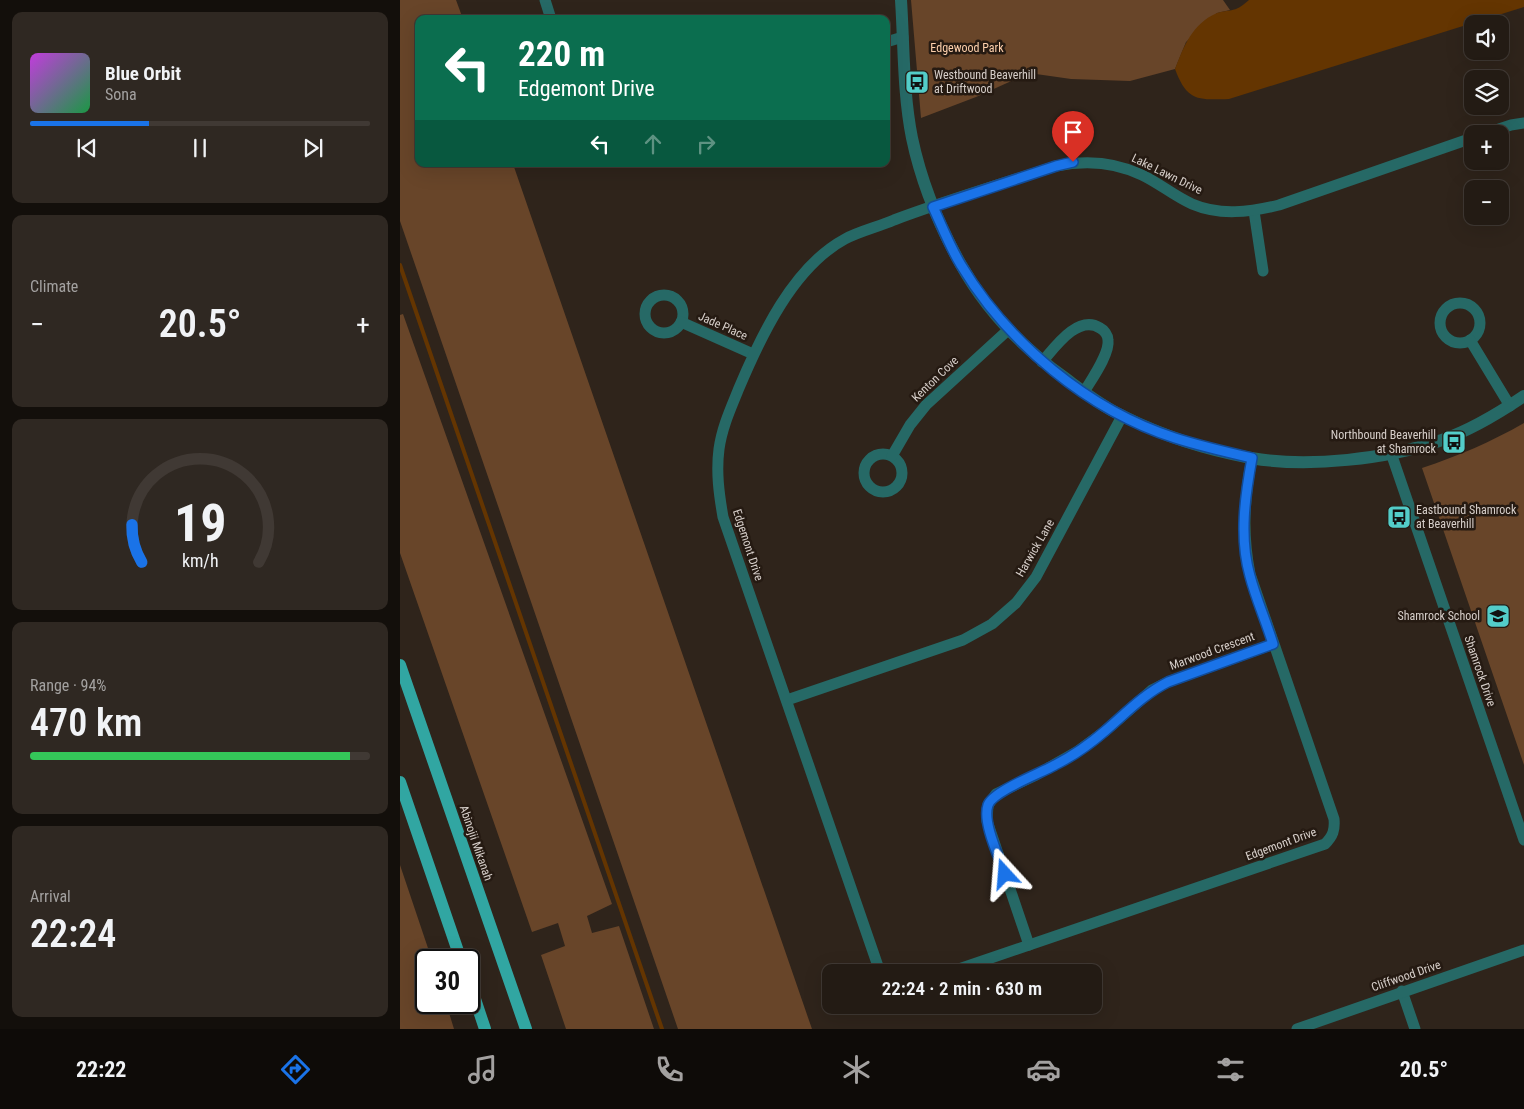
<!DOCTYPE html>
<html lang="en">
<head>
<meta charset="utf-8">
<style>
	body { margin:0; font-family:"Roboto Condensed",sans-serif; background:#2f2822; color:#f1f3f6; height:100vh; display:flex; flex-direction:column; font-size:19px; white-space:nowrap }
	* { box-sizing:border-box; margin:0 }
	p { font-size:16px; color:#a3a1a0 }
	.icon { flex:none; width:28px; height:28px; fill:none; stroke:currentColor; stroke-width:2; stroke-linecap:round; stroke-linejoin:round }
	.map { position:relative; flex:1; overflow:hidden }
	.panel { display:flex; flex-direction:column; gap:12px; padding:12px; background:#130f0b; width:400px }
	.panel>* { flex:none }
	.top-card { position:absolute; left:15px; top:15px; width:475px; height:152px; border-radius:10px; box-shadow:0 5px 20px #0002,0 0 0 1px #403934; background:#0b6e4f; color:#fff; overflow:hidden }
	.fabs { position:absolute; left:1064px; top:15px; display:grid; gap:10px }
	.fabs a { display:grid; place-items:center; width:45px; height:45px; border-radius:10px; background:#231b14; box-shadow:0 5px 20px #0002,0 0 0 1px #403934; font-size:25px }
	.speed { position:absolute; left:15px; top:949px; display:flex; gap:10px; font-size:25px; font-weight:700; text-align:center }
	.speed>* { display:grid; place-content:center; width:65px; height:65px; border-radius:50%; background:#231b14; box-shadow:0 5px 20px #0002,0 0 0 1px #403934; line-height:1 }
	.speed .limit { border:2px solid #111; border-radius:8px; background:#fff; color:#111 }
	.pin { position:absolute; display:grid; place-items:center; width:42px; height:42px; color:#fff; margin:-51px -21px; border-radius:50% 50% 50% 0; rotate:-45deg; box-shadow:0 0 5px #0007 }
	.pin .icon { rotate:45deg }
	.me { position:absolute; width:55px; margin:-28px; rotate:341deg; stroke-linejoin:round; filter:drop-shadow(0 0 4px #0008) }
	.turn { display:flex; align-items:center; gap:18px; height:105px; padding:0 20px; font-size:22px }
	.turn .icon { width:65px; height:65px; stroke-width:2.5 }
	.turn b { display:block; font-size:35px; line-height:42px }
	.lanes { display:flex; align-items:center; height:48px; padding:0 20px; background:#0003; justify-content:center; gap:25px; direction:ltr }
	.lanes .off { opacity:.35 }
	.big { font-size:38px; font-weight:600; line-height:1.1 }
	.panel .widget { flex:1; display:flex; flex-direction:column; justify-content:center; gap:8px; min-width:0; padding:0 18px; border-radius:10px; background:#2f2822 }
	.panel .dial { align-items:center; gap:0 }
	.dial svg { height:130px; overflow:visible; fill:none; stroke:#403934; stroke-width:7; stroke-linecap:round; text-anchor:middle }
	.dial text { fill:#f1f3f6; stroke:none }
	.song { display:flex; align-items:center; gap:15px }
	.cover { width:60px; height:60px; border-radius:8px; background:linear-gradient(135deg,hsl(290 70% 55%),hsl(140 70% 35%)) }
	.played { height:5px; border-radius:2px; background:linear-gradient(90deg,#1a73e8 35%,#403934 35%) }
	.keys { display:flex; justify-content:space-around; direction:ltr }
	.heat { display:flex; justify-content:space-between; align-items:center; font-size:28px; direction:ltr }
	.charge { height:8px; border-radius:4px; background:linear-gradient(90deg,#34c759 94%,#403934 0) }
	.trip { position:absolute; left:422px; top:964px; width:280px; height:50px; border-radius:10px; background:#231b14; box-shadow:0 5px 20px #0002,0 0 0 1px #403934; font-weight:600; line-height:50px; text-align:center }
	.tabs { display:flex; height:80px; justify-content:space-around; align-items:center; background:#0e0b08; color:#a3a1a0 }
	.tabs .icon { width:35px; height:35px }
	.tabs .selected { color:#1a73e8 }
	.tabs b { font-size:22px; color:#f1f3f6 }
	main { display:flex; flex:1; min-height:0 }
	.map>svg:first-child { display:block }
	.green { fill:#684529 }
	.water { fill:#643501 }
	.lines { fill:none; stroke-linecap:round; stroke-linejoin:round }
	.stream { stroke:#643501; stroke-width:4 }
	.minor { stroke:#266966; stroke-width:11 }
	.tertiary { stroke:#266966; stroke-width:12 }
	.primary { stroke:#31a6a2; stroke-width:12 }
	.route-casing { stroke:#114b97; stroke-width:12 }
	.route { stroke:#1a73e8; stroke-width:9 }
	.labels { text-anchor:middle; stroke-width:5; stroke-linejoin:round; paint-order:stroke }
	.park-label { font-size:12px; fill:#fed0ac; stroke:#251a12 }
	.poi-label { font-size:12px; fill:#d7cfca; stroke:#251a12; text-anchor:start }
	.street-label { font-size:12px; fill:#d7cfca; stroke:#251a12 }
</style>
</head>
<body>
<main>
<section class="panel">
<div class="widget">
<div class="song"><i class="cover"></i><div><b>Blue Orbit</b><p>Sona</p></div></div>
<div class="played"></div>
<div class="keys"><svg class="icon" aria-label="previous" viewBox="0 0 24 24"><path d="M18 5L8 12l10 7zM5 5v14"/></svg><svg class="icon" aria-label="pause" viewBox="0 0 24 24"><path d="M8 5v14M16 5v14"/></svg><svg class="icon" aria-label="next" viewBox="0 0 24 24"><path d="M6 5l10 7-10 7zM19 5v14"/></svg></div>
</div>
<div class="widget"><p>Climate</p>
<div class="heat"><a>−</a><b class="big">20.5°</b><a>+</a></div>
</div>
<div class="widget dial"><svg viewBox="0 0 100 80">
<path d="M14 69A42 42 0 1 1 86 69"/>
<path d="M14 69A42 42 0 0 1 8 46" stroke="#1a73e8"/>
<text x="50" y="56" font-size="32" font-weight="700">19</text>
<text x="50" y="72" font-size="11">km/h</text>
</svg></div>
<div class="widget"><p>Range · 94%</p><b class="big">470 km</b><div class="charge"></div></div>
<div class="widget"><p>Arrival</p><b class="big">22:24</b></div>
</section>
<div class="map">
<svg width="1124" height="1029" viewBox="0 0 1124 1029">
	<rect width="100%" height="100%" fill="#2f241b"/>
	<g class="green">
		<path d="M0,0H56L63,19H19V164H113L412,1029H278L0,221Z"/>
		<path d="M511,0H823L830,10L817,13L786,42L775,69L730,81L671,79L629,73L576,97L521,118Z"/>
		<path d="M3,314L212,904L187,916L192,933L219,926L254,1029H166L141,955L165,946L158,923L132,932L0,553V315Z"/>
		<path d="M1124,423V765L1022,468C1058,456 1091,442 1124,423Z"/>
		<path d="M0,865L32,960H26V1002L46,1003L54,1029H0Z"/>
	</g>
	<path class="water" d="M849,0H1124V7L829,99C797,100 787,101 775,69C784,46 792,24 817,13C823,11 830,11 836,9C841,7 845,3 849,0Z"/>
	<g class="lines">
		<path class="stream" d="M0,265L262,1029"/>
		<g class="minor">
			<path d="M145,0L151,19"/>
			<path d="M486,42L503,37"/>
			<path d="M1084,134L1111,125L1124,123"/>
			<path d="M854,211L863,271"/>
			<circle cx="264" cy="314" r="19"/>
			<circle cx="1060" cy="323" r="20"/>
			<path d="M281,322L353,354"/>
			<path d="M1070,340L1110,406"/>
			<path d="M642,362C655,347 678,314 700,328C704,330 708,335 708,340C710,354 691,380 684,392"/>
			<path d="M991,453L1124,840"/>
			<circle cx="483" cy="473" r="19"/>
			<path d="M492,456L510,425L526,405L608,330"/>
			<path d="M387,700L563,640L592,624L616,603L636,577L722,416"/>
			<path d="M629,945L587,821L588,805L596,794L636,775L678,751L704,732L752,690L768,682L873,644"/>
			<path d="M480,972L323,517C319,494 316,472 319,449C322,427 331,408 339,388C361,336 393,267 445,239C460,231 478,227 494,220C547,200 602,184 656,166C685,160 715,162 742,175C759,183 774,196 792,204C820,216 850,212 879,205L1072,138"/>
			<path d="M550,972L925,844C933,836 935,830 934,819L850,574C842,533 844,499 852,458"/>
			<path d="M1002,991L1015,1029"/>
			<path d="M897,1029L1124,950"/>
		</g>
		<path class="tertiary" d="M501,0C504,46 503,93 512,138C521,181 539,225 560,263C586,310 623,348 665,378C684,392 703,407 723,416C763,436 807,450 851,458C908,468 988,459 1042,440C1071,430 1099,413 1124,396"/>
		<g class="primary">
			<path d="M0,665L126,1029"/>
			<path d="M0,782L61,960"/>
			<path d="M69,981L85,1029"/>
		</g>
	</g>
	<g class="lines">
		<g class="route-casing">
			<path id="route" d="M605,874C599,857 582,822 588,805C593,791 641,773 655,765C673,756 690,744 705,731C726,713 744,694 768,682L873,644C866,621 856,599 850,576C839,538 845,496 852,458C826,452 800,446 775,438C688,410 608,343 561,265C550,247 542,226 533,207L656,166L673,162"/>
		</g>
		<use href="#route" class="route"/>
	</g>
	<defs>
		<g id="bus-square" transform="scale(1.25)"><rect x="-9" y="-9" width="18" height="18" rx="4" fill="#53cdc9" stroke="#251a12"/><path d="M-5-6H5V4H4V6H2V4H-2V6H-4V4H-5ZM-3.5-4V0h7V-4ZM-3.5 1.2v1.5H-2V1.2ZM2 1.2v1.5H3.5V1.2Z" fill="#111"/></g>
		<g id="school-square" transform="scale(1.25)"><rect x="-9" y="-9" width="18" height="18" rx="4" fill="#53cdc9" stroke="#251a12"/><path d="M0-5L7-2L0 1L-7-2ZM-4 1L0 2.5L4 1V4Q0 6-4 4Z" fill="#111"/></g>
	</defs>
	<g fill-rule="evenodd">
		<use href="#bus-square" x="517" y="82"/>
		<use href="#bus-square" x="1054" y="442"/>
		<use href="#bus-square" x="999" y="517"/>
		<use href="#school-square" x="1098" y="616"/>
	</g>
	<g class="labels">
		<g class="park-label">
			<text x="567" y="52">Edgewood Park</text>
		</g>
		<g class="poi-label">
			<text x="534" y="79">Westbound Beaverhill<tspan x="534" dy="14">at Driftwood</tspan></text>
			<text x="1036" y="439" text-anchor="end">Northbound Beaverhill<tspan x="1036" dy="14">at Shamrock</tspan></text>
			<text x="1016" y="514">Eastbound Shamrock<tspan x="1016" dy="14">at Beaverhill</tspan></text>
			<text x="1080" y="620" text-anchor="end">Shamrock School</text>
		</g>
		<g class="street-label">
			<text transform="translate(767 174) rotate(26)" y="4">Lake Lawn Drive</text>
			<text transform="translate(323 326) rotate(24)" y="4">Jade Place</text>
			<text transform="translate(535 379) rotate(-44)" y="4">Kenton Cove</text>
			<text transform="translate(348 545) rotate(72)" y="4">Edgemont Drive</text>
			<text transform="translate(635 548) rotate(-60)" y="4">Harwick Lane</text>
			<text transform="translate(812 651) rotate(-20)" y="4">Marwood Crescent</text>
			<text transform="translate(1080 671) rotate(71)" y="4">Shamrock Drive</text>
			<text transform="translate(76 843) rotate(71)" y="4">Abinojii Mikanah</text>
			<text transform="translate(881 844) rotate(-20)" y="4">Edgemont Drive</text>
			<text transform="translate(1006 976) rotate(-19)" y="4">Cliffwood Drive</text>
		</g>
	</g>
</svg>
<div class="fabs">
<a><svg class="icon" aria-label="sound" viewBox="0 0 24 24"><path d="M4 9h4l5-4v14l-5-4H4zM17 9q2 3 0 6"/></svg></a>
<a><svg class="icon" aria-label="layers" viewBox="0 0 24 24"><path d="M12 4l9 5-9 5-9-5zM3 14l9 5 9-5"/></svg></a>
<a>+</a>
<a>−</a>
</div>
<div class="speed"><div class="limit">30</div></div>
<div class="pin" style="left:673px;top:162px;background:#d93025"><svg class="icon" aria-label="arrive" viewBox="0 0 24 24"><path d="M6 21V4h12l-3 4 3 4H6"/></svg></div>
<svg class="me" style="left:605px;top:874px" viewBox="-20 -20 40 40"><path d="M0-17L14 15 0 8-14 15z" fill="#1a73e8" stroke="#fff" stroke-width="4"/></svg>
<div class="trip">22:24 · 2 min · 630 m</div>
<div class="top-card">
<div class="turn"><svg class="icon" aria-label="left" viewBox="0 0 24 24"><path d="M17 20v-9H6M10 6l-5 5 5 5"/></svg><div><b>220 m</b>Edgemont Drive</div></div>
<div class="lanes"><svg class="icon" aria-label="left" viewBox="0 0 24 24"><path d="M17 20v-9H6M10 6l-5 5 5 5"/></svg><svg class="icon off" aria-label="ahead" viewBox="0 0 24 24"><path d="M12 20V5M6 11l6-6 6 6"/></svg><svg class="icon off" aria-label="right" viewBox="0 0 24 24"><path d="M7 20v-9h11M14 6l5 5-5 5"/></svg></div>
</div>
</div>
</main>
<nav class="tabs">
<b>22:22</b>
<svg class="icon selected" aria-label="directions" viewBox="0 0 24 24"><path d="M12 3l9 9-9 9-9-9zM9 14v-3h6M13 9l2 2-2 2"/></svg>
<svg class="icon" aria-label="music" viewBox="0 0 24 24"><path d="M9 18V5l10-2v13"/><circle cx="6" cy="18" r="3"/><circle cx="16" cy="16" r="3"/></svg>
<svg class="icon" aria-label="phone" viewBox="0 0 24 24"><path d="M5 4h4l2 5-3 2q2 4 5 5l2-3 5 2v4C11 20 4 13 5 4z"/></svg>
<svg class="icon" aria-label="climate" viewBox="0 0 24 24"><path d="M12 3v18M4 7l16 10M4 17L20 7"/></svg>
<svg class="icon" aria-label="car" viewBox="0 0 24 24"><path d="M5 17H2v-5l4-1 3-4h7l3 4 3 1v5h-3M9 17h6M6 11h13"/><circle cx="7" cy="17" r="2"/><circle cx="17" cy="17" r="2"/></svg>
<svg class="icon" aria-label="filters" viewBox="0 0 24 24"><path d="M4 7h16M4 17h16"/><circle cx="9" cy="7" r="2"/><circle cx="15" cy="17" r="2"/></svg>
<b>20.5°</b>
</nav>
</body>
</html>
